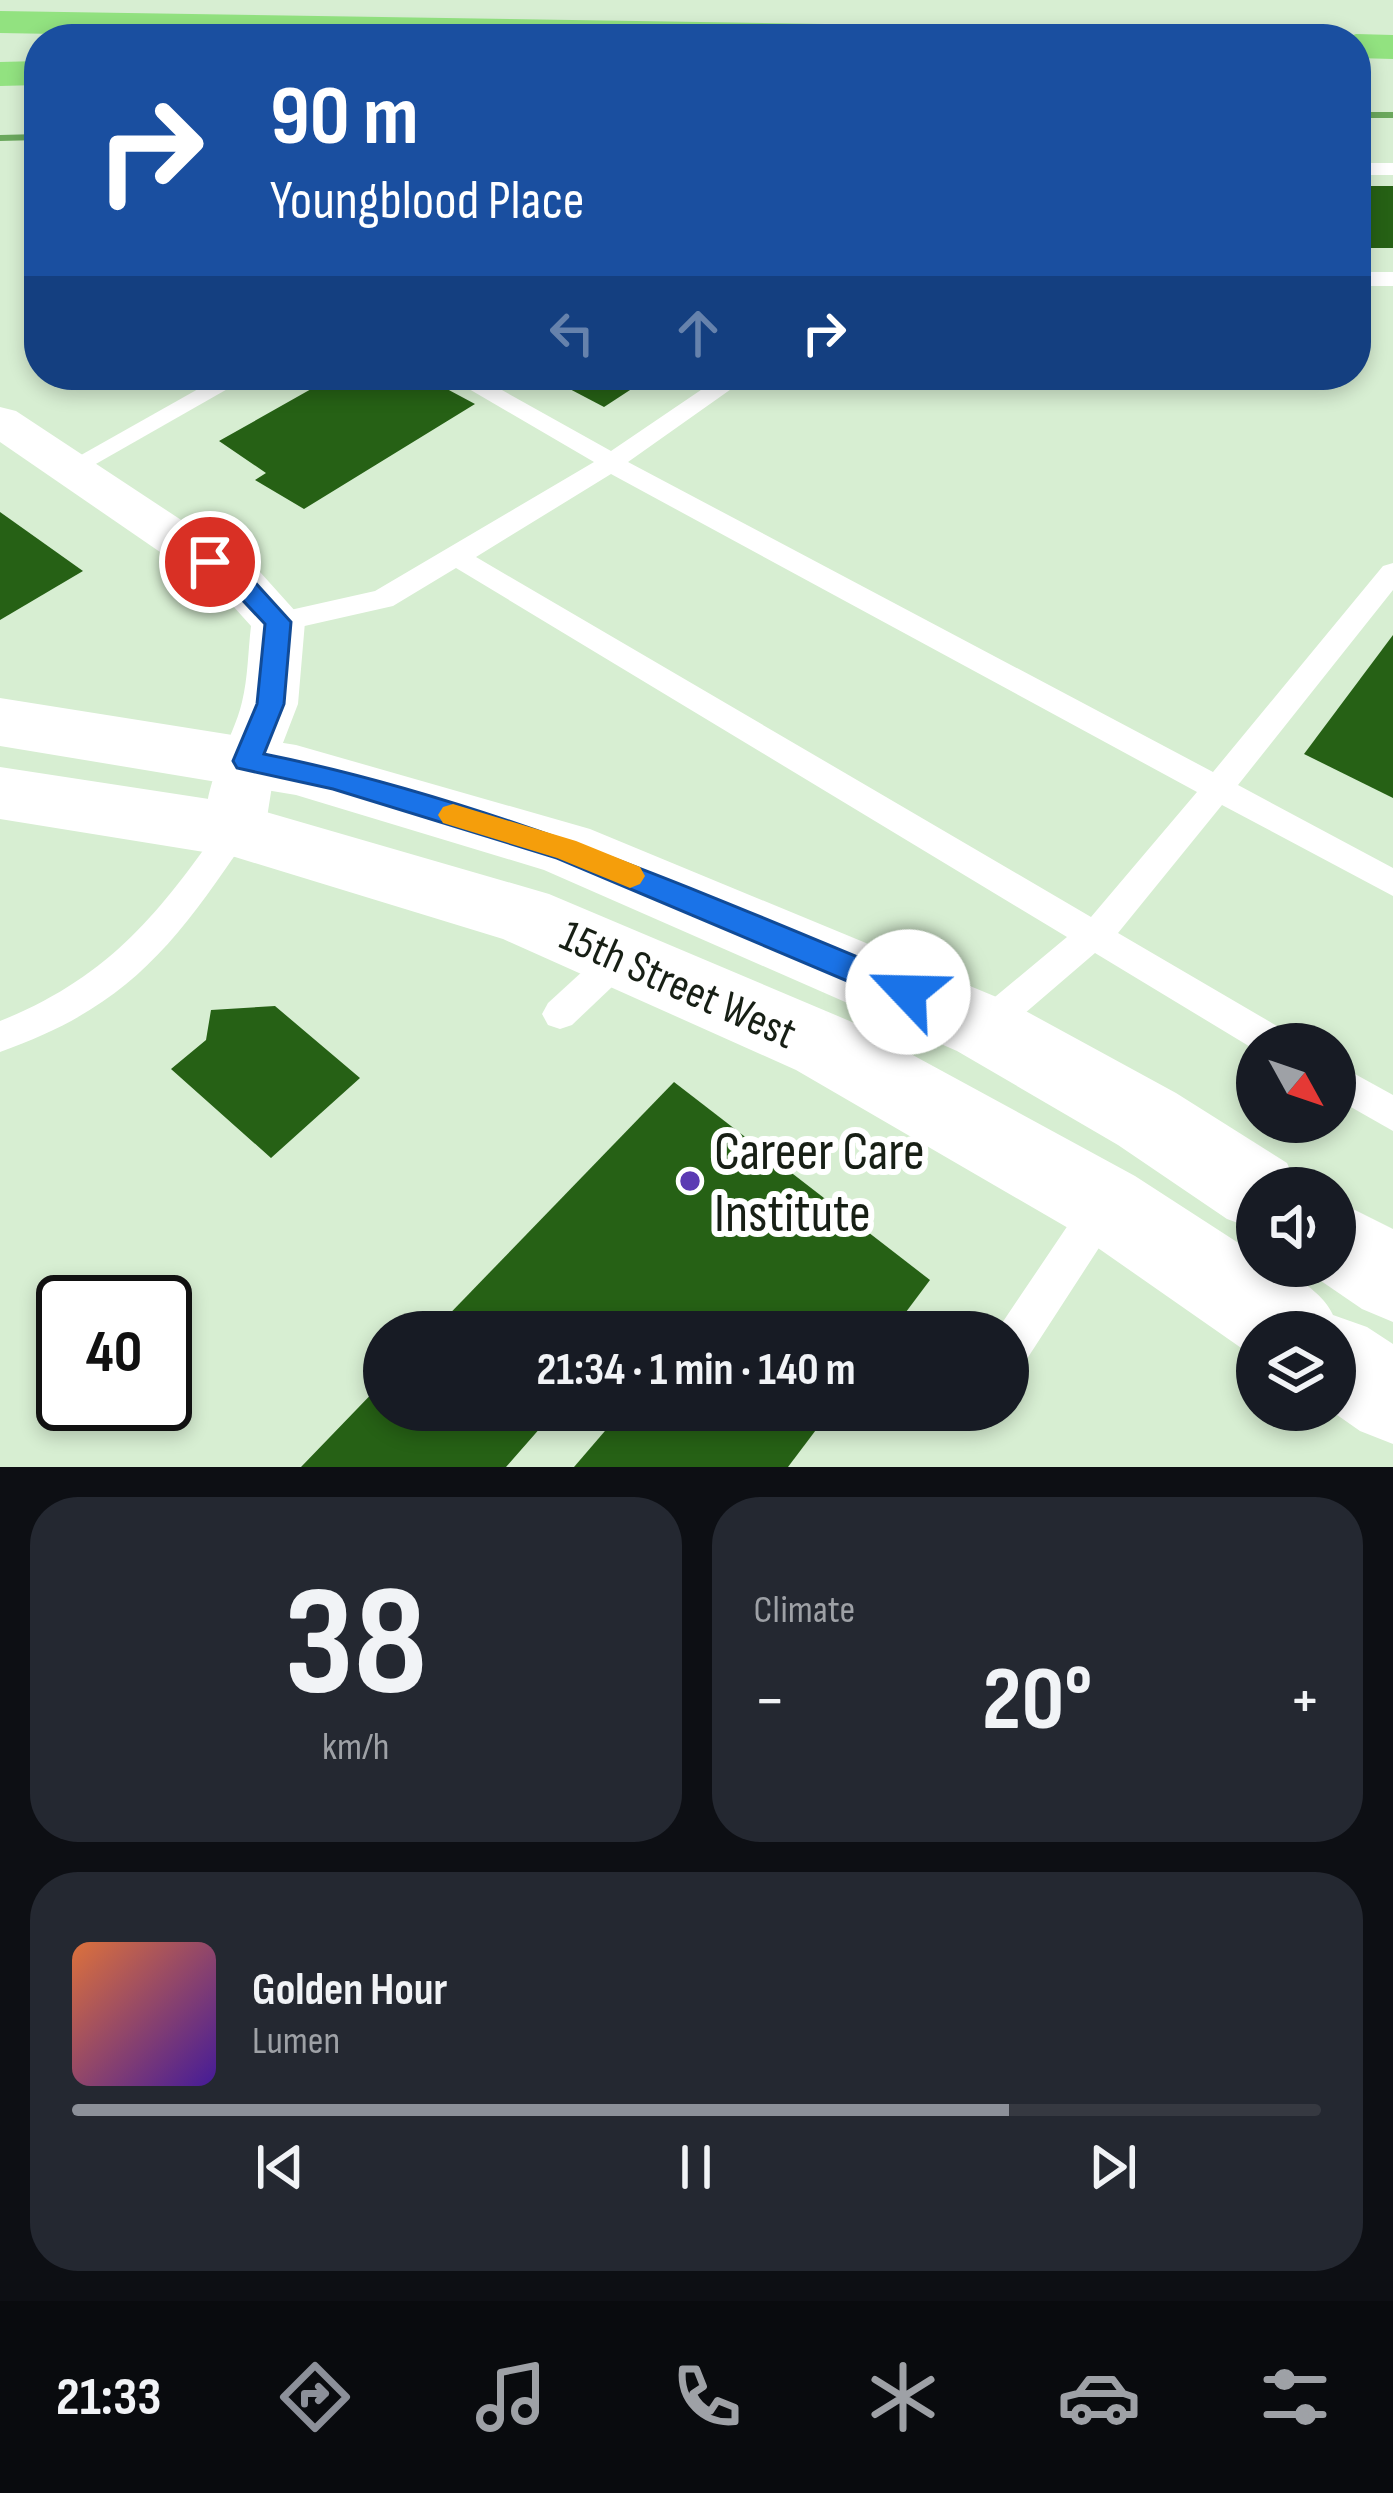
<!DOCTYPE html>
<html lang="en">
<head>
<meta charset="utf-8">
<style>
	body { margin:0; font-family:"Sofia Sans Condensed",sans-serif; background:#242831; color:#f1f3f6; height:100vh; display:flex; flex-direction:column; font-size:45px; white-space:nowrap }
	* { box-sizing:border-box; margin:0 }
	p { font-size:39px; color:#9ea1a6 }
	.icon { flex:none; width:66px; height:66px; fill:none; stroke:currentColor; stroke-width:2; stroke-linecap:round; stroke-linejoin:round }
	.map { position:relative; height:1467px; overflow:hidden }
	.panel { display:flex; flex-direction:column; gap:30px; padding:30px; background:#0d0f14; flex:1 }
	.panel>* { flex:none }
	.guide { position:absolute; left:24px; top:24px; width:1347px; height:366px; border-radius:48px; box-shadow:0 6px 18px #0003; background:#1a4fa0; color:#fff; overflow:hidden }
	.needle { width:78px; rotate:130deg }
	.controls { position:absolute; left:1236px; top:1023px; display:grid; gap:24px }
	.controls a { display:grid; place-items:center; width:120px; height:120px; border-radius:50%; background:#171b24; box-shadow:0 6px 18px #0003; font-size:60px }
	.speed { position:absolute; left:36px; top:1275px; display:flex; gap:24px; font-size:60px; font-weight:700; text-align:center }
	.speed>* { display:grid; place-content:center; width:156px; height:156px; border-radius:50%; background:#171b24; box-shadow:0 6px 18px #0003; line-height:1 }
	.speed .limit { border:6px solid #111; border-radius:18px; background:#fff; color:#111 }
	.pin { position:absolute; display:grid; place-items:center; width:102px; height:102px; color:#fff; margin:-51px; border:6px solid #fff; border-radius:50%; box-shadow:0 3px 12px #0007 }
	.me { position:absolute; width:132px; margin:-66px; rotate:294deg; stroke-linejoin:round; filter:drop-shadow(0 0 9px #0008) }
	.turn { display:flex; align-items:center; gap:42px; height:252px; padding:0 48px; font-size:54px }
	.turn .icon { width:156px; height:156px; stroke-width:2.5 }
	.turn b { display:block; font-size:84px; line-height:102px }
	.lanes { display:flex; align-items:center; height:114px; padding:0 48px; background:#0003; justify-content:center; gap:60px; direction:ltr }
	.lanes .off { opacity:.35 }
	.big { font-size:90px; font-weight:700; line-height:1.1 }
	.panel .card { flex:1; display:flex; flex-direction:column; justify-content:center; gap:18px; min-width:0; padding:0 42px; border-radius:48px; background:#242831 }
	.panel .dial { align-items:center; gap:0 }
	.dial b { font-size:156px; line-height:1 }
	.song { display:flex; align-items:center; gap:36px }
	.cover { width:144px; height:144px; border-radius:18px; background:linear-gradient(135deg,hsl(20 70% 55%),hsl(260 70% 35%)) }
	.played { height:12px; border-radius:6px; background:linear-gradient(90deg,#8c9099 75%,#363941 75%) }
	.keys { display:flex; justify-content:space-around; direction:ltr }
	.heat { display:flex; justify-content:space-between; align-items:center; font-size:66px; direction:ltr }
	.panel .tiles { flex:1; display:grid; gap:30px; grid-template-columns:1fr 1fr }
	.card:last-child { grid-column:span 2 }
	.trip { position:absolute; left:363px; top:1311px; width:666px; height:120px; border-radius:60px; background:#171b24; box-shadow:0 6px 18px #0003; font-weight:700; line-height:120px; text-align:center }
	.tab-bar { display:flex; height:192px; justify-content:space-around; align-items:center; background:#090b0e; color:#9ea1a6 }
	.tab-bar .icon { width:84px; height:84px }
	.tab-bar .current { color:#8c9099 }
	.tab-bar b { font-size:54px; color:#f1f3f6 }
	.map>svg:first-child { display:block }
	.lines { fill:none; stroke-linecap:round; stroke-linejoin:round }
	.stream { fill:#6ba85d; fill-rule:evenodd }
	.building { fill:#266115 }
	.service { fill:#fff; fill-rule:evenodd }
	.minor { fill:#fff; fill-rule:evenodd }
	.tertiary { fill:#fff; fill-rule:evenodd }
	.motorway { fill:#92e280; fill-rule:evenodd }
	.route { fill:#1a73e8; stroke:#114b97; stroke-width:3 }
	.slow { fill:#f59e0b }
	.poi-dot { fill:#5b3bb3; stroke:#fff; stroke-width:4.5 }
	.labels { text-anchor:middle; stroke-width:12; stroke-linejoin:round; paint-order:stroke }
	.street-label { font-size:45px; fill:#171f15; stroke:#fff }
	.near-poi-label { font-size:54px; fill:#171f15; stroke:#fff; text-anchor:start }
</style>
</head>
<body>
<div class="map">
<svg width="1393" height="1467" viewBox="0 0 1393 1467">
	<rect width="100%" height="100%" fill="#d7eed2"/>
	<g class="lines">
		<g class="stream">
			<rect x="1356" y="112" width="37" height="6"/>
			<path d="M39,134V140L0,141V135Z"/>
		</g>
	</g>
	<g class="building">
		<rect x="1356" y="186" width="37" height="62"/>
		<path d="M336,375H403L423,386L432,381L475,404L304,509L255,480L266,473L219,441Z"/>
		<path d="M543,375H653L604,407Z"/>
		<path d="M0,512L83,571L0,620Z"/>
		<path d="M1393,635V798L1304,754Z"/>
		<path d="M275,1006L360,1078L271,1158L171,1069L206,1040L211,1010Z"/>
		<path d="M674,1082L930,1280L891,1332H432Z"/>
		<path d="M384,1381V1410H556L506,1467H301Z"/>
		<path d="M623,1410H831L788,1467H574Z"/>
	</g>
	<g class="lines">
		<g class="service">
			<rect x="1356" y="163" width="37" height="12"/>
			<rect x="1356" y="272" width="37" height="14"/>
			<path d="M223,375H252L80,473H62L58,468Z"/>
			<path d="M445,375H475L611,451L723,375H751L628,462L1213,772L1383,566L1393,563V590L1238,785L1393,868V896L1222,805L1118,933L1289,1033L1294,1044H1257V1051L1095,953L996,1038L984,1042L972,1038L966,1027L972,1016L1067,937L456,568L393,606L278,632L268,629L264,622L268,615L375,591L594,462ZM611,474L1197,792L1091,917L476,557Z"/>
			<path d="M235,818L246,821L251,830L246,839C173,947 127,1007 0,1052V1021C108,978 159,914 224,821Z"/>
			<path d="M620,944L632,948L637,958L632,968L572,1025L560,1029L548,1025L542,1014L548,1003L608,948Z"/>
			<path d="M1335,1063L1393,1095V1131L1335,1098Z"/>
			<path d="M1105,1186L1119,1191L1124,1204L1119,1217L1023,1365L1008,1371V1332H996L1091,1191Z"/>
		</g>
		<path class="minor" d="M0,407L16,411L260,572L305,622L298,704L276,761L265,830L256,847L235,853L214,847C189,801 232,746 242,702C248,678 248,651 251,626L224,596L0,442Z"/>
		<g class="tertiary">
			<path d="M0,698L296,745L590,829L1011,1003L1176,1093L1287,1163L1298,1188H1257V1230L1227,1219L1118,1145L957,1051L544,870L296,795L0,746Z"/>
			<path d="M0,767L235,803L549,894L852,1022L1135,1176L1257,1255V1266C1283,1266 1322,1290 1333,1315L1367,1327L1393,1344V1444L1360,1431L1330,1410H1335V1332H1257V1359L1075,1232L796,1070L503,939L235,857L0,819Z"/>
			<path d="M1335,1200L1393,1229V1322L1362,1309L1305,1270L1303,1266H1335Z"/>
		</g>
		<g class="motorway">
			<path d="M0,11L1013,27L1027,31L1032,39H335L0,33Z"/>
			<path d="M1356,34L1393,35V59L1356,58V39H1342Z"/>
			<path d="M39,61V85L0,86V62Z"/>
		</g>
	</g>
	<path class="route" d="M210,554L251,578L291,622L284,704L264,754C493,800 705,894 920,983L924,992L920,1002L908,1006L897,1002L557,858L333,789L237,768L233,761L257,704L265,624L233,590L201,568V557Z"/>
	<path class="slow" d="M453,804L576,841L640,867L645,876L640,884L630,888L557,858L443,823L438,815L443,807Z"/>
	<circle class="poi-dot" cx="690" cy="1181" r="12"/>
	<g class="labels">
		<g class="street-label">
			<text transform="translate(679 983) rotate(24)" y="16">15th Street West</text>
		</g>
		<g class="near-poi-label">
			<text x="714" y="1169">Career Care<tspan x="714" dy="62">Institute</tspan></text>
		</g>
	</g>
</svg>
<div class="controls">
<a><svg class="needle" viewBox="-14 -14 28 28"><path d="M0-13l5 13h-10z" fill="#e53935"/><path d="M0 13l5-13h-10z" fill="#9ea1a6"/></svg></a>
<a><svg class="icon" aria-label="sound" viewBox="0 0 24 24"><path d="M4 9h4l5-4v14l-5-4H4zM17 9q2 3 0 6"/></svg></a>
<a><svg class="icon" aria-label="layers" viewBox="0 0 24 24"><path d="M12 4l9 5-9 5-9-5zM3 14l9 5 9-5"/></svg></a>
</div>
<div class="speed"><div class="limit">40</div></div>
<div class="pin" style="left:210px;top:562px;background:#d93025"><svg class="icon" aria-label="arrive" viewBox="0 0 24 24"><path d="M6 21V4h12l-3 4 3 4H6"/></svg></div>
<svg class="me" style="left:908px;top:992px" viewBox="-20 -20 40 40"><circle r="19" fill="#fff"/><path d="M0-13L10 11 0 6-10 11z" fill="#1a73e8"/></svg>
<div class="trip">21:34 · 1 min · 140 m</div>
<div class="guide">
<div class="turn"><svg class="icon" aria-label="right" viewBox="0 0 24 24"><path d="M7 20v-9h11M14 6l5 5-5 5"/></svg><div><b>90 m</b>Youngblood Place</div></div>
<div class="lanes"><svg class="icon off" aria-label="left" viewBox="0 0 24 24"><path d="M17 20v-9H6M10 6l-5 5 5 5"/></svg><svg class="icon off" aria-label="ahead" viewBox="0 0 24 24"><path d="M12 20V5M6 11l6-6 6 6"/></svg><svg class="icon" aria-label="right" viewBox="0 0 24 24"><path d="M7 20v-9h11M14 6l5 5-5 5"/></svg></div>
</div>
</div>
<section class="panel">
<div class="tiles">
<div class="card dial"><b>38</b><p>km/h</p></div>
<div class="card"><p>Climate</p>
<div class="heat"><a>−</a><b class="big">20°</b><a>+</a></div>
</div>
<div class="card">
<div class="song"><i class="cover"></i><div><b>Golden Hour</b><p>Lumen</p></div></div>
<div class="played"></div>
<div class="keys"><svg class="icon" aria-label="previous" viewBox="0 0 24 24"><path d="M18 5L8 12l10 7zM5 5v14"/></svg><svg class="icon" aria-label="pause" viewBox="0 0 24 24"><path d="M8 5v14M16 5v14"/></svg><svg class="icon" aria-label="next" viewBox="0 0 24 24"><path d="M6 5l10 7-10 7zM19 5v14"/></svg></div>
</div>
</div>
</section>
<nav class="tab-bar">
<b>21:33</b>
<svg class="icon current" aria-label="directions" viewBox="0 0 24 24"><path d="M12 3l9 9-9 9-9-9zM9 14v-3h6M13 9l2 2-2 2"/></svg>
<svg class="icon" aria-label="music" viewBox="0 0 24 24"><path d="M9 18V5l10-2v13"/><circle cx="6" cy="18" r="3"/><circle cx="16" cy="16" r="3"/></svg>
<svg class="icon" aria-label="phone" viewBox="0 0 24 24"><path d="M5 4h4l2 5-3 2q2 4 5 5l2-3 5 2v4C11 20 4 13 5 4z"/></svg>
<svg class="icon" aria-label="climate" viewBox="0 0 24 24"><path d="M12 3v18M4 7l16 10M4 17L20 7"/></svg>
<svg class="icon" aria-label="car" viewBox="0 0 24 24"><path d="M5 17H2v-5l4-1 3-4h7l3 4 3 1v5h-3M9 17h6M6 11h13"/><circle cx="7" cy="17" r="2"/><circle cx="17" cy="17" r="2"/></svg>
<svg class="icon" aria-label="filters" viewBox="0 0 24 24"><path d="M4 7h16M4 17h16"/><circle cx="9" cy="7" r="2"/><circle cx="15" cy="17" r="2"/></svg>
</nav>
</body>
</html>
